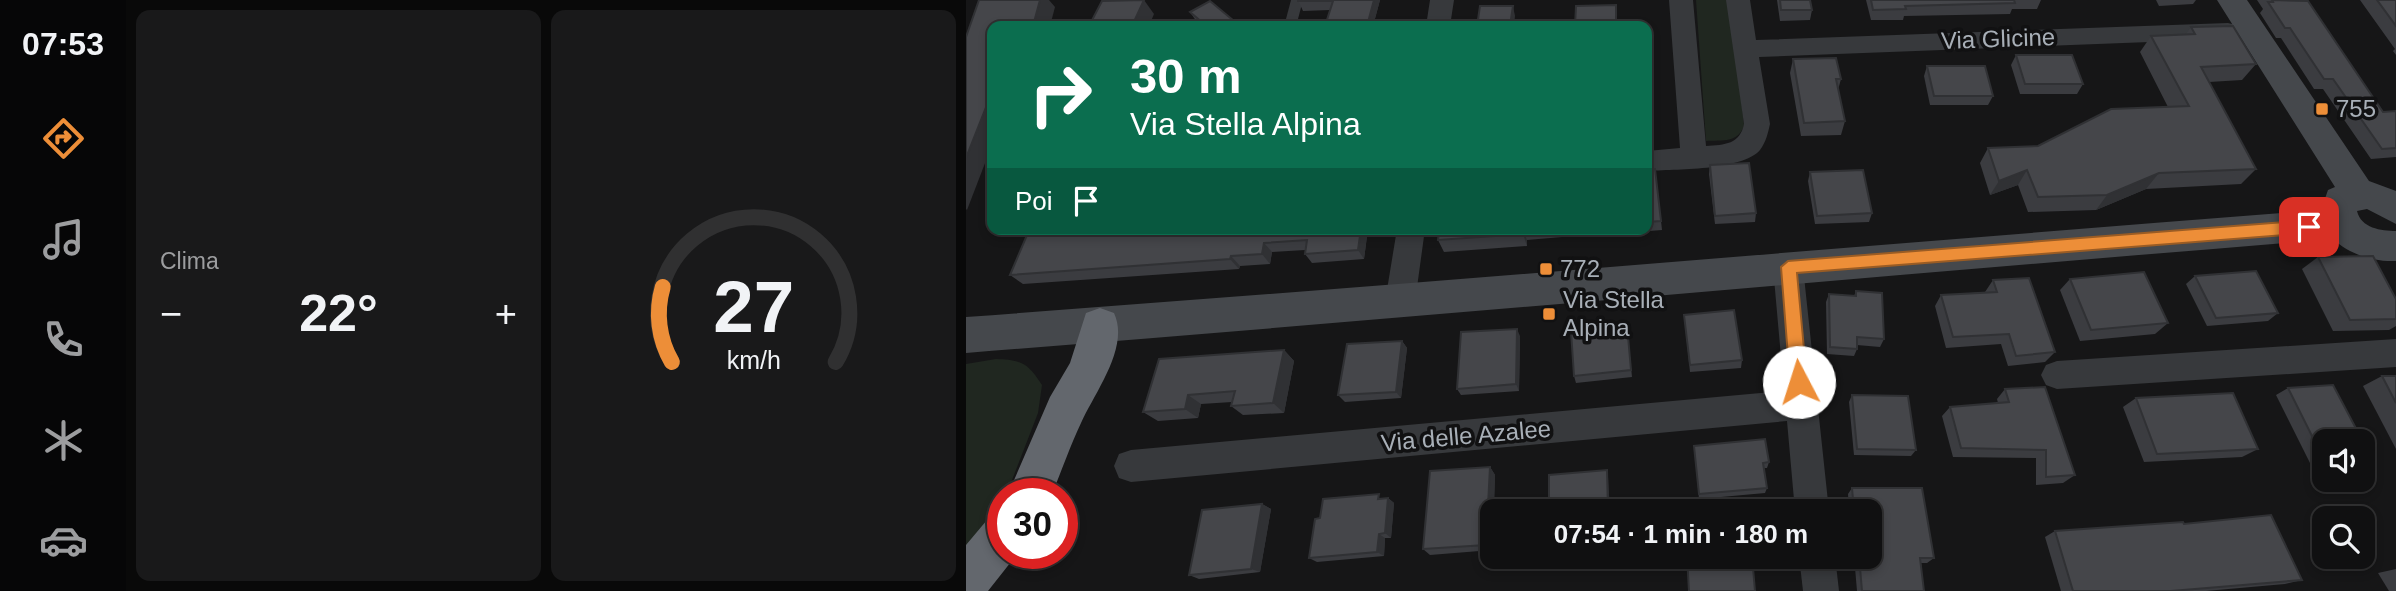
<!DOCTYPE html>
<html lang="it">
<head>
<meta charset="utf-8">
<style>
	body { margin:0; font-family:Arial,sans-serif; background:#19191a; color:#f1f3f6; height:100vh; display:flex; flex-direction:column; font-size:26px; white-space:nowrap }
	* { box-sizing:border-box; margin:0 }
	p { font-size:23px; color:#9c9d9f }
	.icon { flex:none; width:38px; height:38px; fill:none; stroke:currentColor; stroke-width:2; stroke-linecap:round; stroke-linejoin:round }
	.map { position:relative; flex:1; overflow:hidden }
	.side { display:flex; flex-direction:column; gap:10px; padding:10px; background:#090909; width:840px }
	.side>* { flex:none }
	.guide { position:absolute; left:21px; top:21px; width:665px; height:214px; border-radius:14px; box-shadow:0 4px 10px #0003,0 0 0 2px #303031; background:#0b6e4f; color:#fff; overflow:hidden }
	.buttons { position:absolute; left:1346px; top:429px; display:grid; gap:14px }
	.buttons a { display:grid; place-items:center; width:63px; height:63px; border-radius:14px; background:#101011; box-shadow:0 4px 10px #0003,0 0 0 2px #303031; font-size:35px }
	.speed { position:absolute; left:21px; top:478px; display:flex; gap:14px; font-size:35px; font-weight:700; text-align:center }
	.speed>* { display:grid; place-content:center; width:91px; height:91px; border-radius:50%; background:#101011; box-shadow:0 4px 10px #0003,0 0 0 2px #303031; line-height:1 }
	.speed .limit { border:10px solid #d22; background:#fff; color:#111 }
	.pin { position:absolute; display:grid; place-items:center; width:60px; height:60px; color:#fff; margin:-30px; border-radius:14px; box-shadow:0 4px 10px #0006 }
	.me { position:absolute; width:77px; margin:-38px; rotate:355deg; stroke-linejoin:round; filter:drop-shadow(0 0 5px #0008) }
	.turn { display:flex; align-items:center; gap:24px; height:147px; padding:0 28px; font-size:32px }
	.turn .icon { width:91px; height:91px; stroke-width:2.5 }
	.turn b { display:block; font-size:49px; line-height:60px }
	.then { display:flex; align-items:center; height:66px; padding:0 28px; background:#0003; gap:14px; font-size:26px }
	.big { font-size:52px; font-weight:800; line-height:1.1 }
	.side .card { flex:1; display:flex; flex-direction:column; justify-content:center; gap:10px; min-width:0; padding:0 24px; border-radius:14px; background:#19191a }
	.side .dial { align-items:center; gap:0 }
	.dial svg { height:182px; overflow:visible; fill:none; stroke:#303031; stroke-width:7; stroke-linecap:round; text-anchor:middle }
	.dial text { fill:#f1f3f6; stroke:none }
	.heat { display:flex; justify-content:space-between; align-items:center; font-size:38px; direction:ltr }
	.side .tiles { flex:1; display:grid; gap:10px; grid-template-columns:repeat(2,1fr) }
	.trip { position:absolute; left:514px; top:499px; width:402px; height:70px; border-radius:14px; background:#101011; box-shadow:0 4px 10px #0003,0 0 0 2px #303031; font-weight:800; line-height:70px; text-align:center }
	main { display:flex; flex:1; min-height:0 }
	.menu { display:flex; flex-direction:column; width:126px; justify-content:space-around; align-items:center; background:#060607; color:#9c9d9f }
	.menu .icon { width:49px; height:49px }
	.menu .active { color:#ed8e38 }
	.menu b { font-size:32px; color:#f1f3f6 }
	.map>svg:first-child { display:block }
	.green { fill:#202720 }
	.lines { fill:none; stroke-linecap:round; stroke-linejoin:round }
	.lane { fill:#37393c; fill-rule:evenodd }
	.street { fill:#37393c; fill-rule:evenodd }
	.secondary { fill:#45484c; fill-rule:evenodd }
	.highway { fill:#63676d; fill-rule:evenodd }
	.wall { fill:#3b3c40 }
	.shaded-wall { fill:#303134 }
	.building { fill:#45464a; stroke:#303134; stroke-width:2 }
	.route { fill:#ed8e38; stroke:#9a5c24; stroke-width:2 }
	.poi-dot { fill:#ed8e38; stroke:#111112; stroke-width:2.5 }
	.labels { text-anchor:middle; stroke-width:7; stroke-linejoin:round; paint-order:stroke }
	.street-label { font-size:24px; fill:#a8afb7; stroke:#111112 }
	.poi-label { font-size:24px; fill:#a8afb7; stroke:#111112; text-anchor:start }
</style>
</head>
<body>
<main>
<nav class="menu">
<b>07:53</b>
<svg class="icon active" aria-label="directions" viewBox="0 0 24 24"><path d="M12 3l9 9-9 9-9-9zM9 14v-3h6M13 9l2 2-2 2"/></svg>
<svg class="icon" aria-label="music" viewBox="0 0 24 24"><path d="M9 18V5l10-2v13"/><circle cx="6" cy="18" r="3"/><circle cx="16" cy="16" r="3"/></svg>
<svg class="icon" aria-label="phone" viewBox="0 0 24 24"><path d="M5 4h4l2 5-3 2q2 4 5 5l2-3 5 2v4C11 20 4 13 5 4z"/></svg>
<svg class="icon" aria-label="climate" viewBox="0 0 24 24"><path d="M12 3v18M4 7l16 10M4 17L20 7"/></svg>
<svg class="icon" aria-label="car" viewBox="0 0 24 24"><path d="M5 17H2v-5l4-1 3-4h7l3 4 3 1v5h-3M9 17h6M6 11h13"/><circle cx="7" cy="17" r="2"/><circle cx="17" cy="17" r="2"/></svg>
</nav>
<section class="side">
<div class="tiles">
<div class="card"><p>Clima</p>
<div class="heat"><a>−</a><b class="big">22°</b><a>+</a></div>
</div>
<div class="card dial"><svg viewBox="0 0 100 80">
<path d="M14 69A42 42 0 1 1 86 69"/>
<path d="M14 69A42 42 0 0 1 10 36" stroke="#ed8e38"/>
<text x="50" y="56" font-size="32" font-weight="700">27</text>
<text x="50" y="72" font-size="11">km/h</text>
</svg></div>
</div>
</section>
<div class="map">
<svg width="1430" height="591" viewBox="0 0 1430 591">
	<rect width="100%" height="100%" fill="#161617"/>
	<g class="green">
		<path d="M730,0H764L778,125C773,143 756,140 740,141Z"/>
		<path d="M30,359C56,360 62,363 76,385L72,413L41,493L37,494V500L0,548V364Z"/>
	</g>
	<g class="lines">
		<path class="lane" d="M325,0H337L332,19L326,23L320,19Z"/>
		<g class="street">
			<path d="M464,0H488L484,26H460Z"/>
			<path d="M703,0H727L740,146C759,145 774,144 778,124L760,0H784L790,40L1262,23L1270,25L1274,31L1270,37L1262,39L793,57L804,124C802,133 800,142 794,150C776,171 708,169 681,171V151L714,148Z"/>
			<path d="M431,229H459L449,302L445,311L434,315L423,311L419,302Z"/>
			<path d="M822,255L832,258L837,267L863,511H829L821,421L165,482L153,478L148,466L153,454L165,450L818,391L807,267L812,258Z"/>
			<path d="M1430,339V367L1091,389L1080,385L1075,375L1080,365L1091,361Z"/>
			<path d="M833,556H869L873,591H837Z"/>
		</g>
		<path class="secondary" d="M1251,0H1281L1403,181L1430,191V224L1401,209L1391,211C1395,228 1415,231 1430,231V261C1407,262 1383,254 1367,239C911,276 456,317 0,353V317C452,284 903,245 1355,210L1362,190L1369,187Z"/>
		<g class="highway">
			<path d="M134,308L148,313C164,347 129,392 115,423C104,446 96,470 86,494H42L84,397L104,363L120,313Z"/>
			<path d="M37,513V553H52L22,591H0V545L21,520Z"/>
		</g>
	</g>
	<g class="wall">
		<path d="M332,0H414L407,26L364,10L337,11Z"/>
		<path d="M811,0H844L846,10L844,20L814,21Z"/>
		<path d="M900,0H1075L1071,9H1046L1044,14L938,16L937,20H905Z"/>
		<path d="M1190,0H1230L1227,4L1193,6Z"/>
		<path d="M1291,0H1338L1417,112L1430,111V157L1405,159L1357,89H1348L1315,38H1310L1294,13L1297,9Z"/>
		<path d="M1394,0H1430V55L1427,51L1429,49Z"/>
		<path d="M224,12L274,26L233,25Z"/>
		<path d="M1225,27L1290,64L1276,80L1243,82L1290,169L1275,184L1180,189L1130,210L1062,212L1052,185L1024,195L1014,163L1022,148L1072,146L1202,107L1174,52L1185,36L1220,34Z"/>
		<path d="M1050,55L1117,84L1111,94H1054L1045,65Z"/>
		<path d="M827,59L875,79L872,90L879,121L875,135L835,136L824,73Z"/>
		<path d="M961,66L1027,96L1022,105H964L958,76Z"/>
		<path d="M744,165L790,213L789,222L749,224L743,174Z"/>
		<path d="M681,170L695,221L696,230L659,233L658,229H681Z"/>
		<path d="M844,172L906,213L903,222L849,224L842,181Z"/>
		<path d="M147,229L215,230L402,229L398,259L346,263L339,254V250L306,252L304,264L274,266L273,269L57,284L44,275Z"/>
		<path d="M473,229H596V237L561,240V246L478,252L472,240Z"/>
		<path d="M1352,257L1430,299V326L1423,330L1367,331L1336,269Z"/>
		<path d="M1229,276L1312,313L1302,321L1241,326L1220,284Z"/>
		<path d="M1104,279L1202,323L1189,334L1114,341L1094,290Z"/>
		<path d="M1027,280L1089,352L1079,362L1042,366L1035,344L980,348L969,306L975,295L1019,292Z"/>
		<path d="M890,291L918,339L914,347L891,345V349L888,356L861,354L860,302L863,294L888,296Z"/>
		<path d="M718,315L776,360L775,368L724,372Z"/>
		<path d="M661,325L666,377L610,383L608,376Z"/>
		<path d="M554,336L553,391L495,395L491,389Z"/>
		<path d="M436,341L441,348L435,398L379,402L372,395Z"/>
		<path d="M318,350L328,361L318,413L277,415L265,406L266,402L235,404L232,418L192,421L177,412Z"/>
		<path d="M1416,376H1430V449L1397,386Z"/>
		<path d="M1367,385L1404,455L1396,458V441H1358V463H1344L1310,395L1322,388Z"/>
		<path d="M1039,389L1109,475L1097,483L1070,485V458L987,457L976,416L984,407L1032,403L1031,399Z"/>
		<path d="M886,395L950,450L945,456L888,455L883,402Z"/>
		<path d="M1170,398L1292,449L1276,457L1178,462L1157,407Z"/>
		<path d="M728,446L803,462L801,468H798L801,488L799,493L733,499Z"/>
		<path d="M524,467L529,475L526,550L464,555L457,549Z"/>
		<path d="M886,488L968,558L961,563H955L958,591H891L888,556H905V511H883L882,494Z"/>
		<path d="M422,498L428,503L425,538H419L418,556L351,562L343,558L354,518L418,499Z"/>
		<path d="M296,504L305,509L294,572L233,579L223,575Z"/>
		<path d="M1218,524L1336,580L1319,584L1240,591H1095L1079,537L1089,531Z"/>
		<path d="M1430,569V591H1423L1412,573Z"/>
	</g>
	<g class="shaded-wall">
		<path d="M74,0H83L89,7L84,26H67Z"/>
		<path d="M178,0L188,14L183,26H166Z"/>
		<path d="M408,0H414L407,26H401Z"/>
		<path d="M547,6L549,16L548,26H544Z"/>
		<path d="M26,92V145L1,210L0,209V158Z"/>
		<path d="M1061,170L1052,185L1024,195L1033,181Z"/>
		<path d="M1193,173L1180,189L1130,210L1141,195Z"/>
		<path d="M395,229H402L398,259L392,250Z"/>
		<path d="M557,229L561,240V246L557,234Z"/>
		<path d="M298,243L306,252L304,264L296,254Z"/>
		<path d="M265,256L274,266L273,269L264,259Z"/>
		<path d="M551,329L554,336L553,391L550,384Z"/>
		<path d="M436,341L441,348L435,398L430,392Z"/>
		<path d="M318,350L328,361L318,413L307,403Z"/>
		<path d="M222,395L235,404L232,418L219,409Z"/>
		<path d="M524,467L529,475L528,511H527L526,550L520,545Z"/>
		<path d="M641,470L642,476L644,511H642Z"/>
		<path d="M422,498L428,503L425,538L419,533Z"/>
		<path d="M296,504L305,509L294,572L285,569Z"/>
		<path d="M413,534L419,538L418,556L411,552Z"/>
	</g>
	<g class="building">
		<path d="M13,0H74L67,26H26V92L0,158V37Z"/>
		<path d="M178,0L166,26H123L136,1Z"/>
		<path d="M332,0H408L401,26H359L367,1H332Z"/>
		<path d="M814,0H844L846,10H815Z"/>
		<path d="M905,0H1048L1049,3L939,6L940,9L907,10Z"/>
		<path d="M1306,0L1342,1L1417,112L1430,111V148L1416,149L1367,79H1358L1324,28H1319L1302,2H1307Z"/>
		<path d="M1411,0H1430V26Z"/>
		<path d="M244,1L274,26H231L237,23L224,12Z"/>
		<path d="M650,5V26H609L610,6Z"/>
		<path d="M514,6H547L544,26H511Z"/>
		<path d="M1267,26L1290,64L1235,67L1290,169L1193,173L1141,195L1072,197L1061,170L1033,181L1022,148L1072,146L1145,109L1223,106L1185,36L1229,34L1225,27Z"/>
		<path d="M1050,55H1106L1117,84H1059Z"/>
		<path d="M870,58L875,79H870L879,121L838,123L827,59Z"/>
		<path d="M961,66H1019L1027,96H968Z"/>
		<path d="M783,163L790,213L749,216L744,165Z"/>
		<path d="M689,169L695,221L681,222V170Z"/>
		<path d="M897,170L906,213L851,216L844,172Z"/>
		<path d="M147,229H202V231L225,229H395L392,250L339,254L341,240L298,243L296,254L265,256L264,259L44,275L61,235Z"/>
		<path d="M473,229H557V234L472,240Z"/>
		<path d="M1407,256L1430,299V319L1384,320L1352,257Z"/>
		<path d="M1290,271L1312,313L1250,318L1229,276Z"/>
		<path d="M1178,272L1202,323L1125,330L1104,279Z"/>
		<path d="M1063,278L1089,352L1050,356L1043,334L987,337L975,295L1031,292L1027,280Z"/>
		<path d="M890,291L916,293L918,339L891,337V349L864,347L863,294L890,296Z"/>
		<path d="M768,310L776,360L724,365L718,315Z"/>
		<path d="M661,325L665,370L608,376L605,331Z"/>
		<path d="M551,329L550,384L491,389L495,332Z"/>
		<path d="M436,341L430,392L372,395L381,344Z"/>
		<path d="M318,350L307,403L265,406L269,391L222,395L219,409L177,412L193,359Z"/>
		<path d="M1416,376H1430V403Z"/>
		<path d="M1367,385L1404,455H1396V441H1358V458H1357L1322,388Z"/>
		<path d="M1079,387L1109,475L1080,477V450L995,448L984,407L1043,402L1039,389Z"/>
		<path d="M1267,393L1292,449L1191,454L1170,398Z"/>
		<path d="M886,395L942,396L950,450L891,449Z"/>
		<path d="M799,439L803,462L797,463L801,488L733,494L728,446Z"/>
		<path d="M524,467L520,545L457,549L464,471Z"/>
		<path d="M641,470L642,511H583V475Z"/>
		<path d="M886,488H956L968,558H954L958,591H896L893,556H905V511H888Z"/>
		<path d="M413,494L412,499L422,498L419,533L413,534L411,552L343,558L349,519L354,518L357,499Z"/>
		<path d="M296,504L285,569L223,575L236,510Z"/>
		<path d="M1305,515L1336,580L1205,591H1107L1089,531L1217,522L1218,524Z"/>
		<path d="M721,556H786L789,591H723Z"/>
	</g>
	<path class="route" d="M1343,220L1351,227L1343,233L831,273L841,382L839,387L833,389L827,387L824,382L815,267L822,261Z"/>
	<g class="poi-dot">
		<rect x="1349" y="102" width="14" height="14" rx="3.5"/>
		<rect x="573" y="262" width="14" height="14" rx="3.5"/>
		<rect x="576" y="307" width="14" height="14" rx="3.5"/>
	</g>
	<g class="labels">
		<g class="street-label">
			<text transform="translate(1032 39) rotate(-2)" y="8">Via Glicine</text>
			<text transform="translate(500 436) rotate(-5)" y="8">Via delle Azalee</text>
		</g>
		<g class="poi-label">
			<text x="1370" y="117">755</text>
			<text x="594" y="277">772</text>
			<text x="597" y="308">Via Stella<tspan x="597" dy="28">Alpina</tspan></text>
		</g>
	</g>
</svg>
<div class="buttons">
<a><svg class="icon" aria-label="sound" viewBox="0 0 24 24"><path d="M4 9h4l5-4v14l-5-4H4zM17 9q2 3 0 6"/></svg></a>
<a><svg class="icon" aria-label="search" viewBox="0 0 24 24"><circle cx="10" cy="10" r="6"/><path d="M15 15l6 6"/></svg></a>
</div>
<div class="speed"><div class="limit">30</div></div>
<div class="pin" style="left:1343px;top:227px;background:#d93025"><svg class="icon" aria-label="arrive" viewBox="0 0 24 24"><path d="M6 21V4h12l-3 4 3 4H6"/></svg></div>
<svg class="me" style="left:833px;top:382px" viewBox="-20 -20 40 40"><circle r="19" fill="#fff"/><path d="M0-13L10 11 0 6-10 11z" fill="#ed8e38"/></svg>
<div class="trip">07:54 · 1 min · 180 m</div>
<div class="guide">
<div class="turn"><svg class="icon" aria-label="right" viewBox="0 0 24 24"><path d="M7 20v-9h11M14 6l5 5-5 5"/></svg><div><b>30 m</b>Via Stella Alpina</div></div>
<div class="then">Poi<svg class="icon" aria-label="arrive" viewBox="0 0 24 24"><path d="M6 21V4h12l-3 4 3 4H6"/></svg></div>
</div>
</div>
</main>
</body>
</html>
